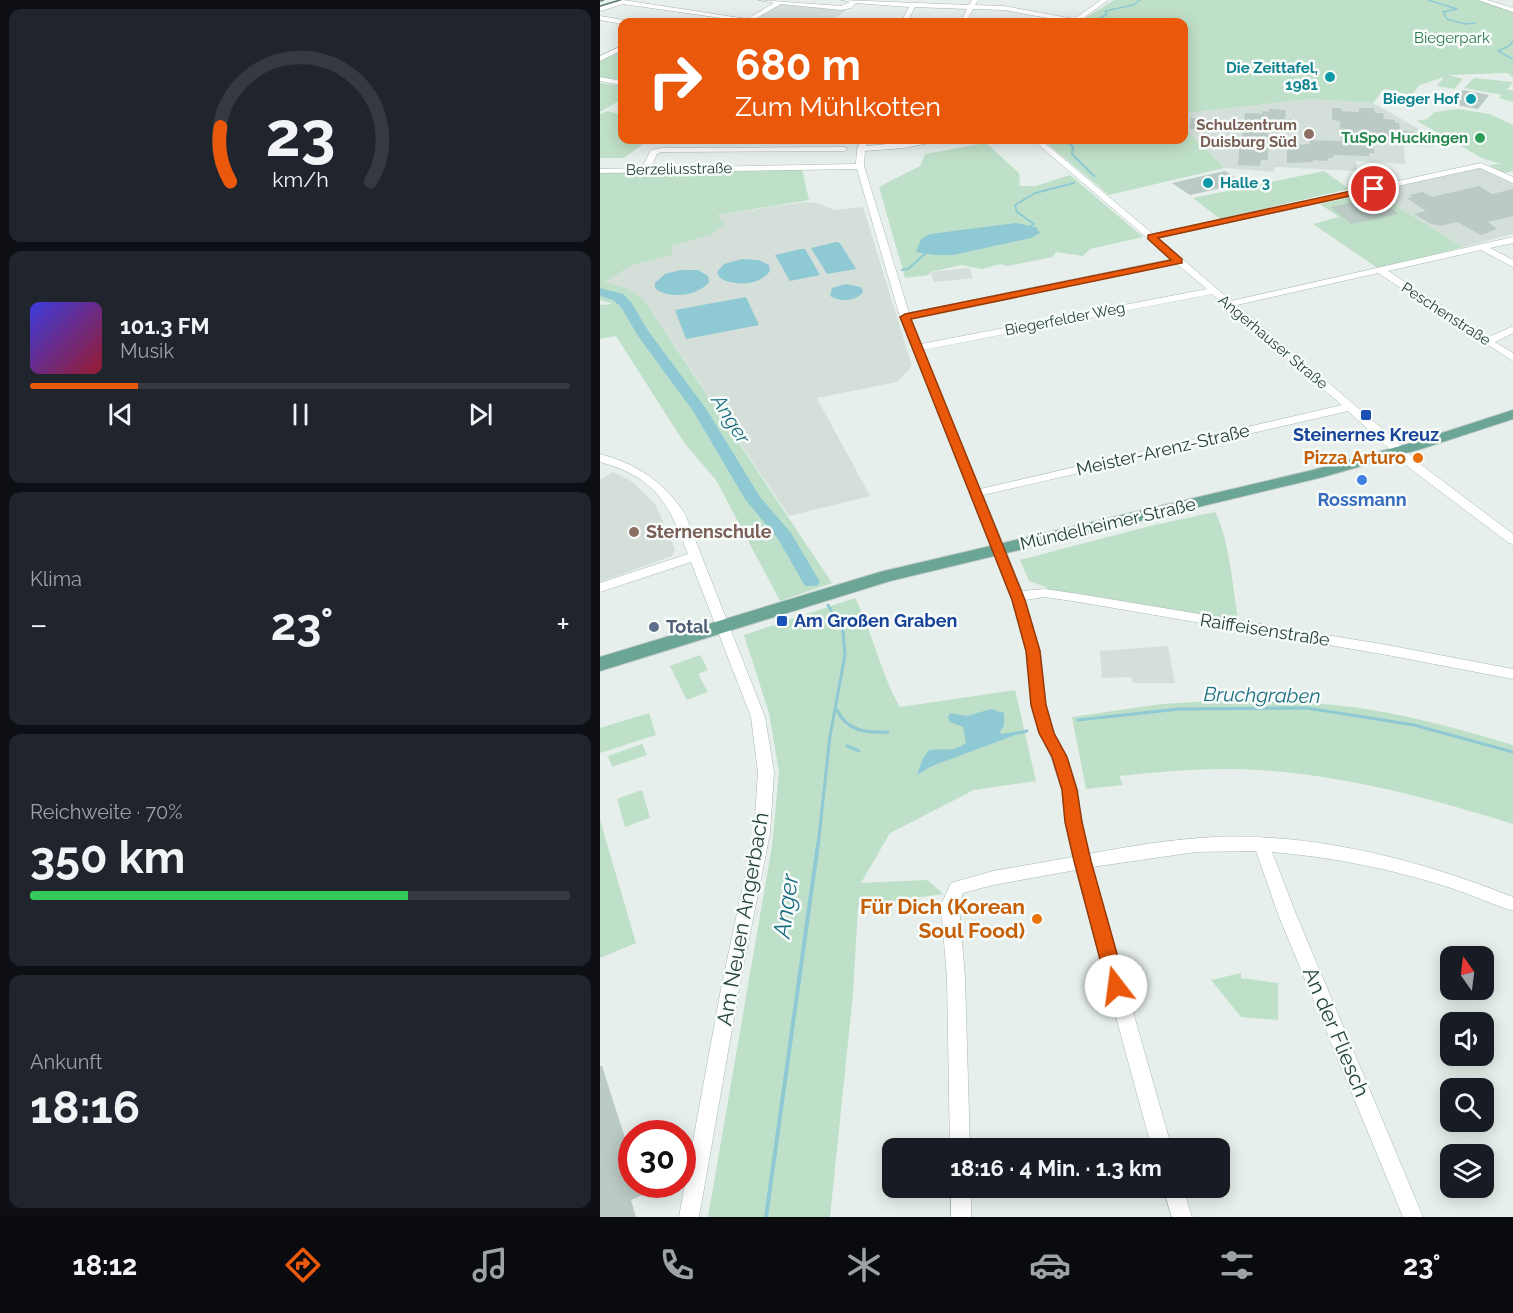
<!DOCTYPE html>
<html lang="de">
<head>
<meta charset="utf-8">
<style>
	body { margin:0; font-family:Raleway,sans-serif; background:#20242c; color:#f1f3f6; height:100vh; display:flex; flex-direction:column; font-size:22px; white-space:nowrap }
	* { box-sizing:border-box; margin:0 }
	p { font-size:20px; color:#9ea1a6 }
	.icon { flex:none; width:33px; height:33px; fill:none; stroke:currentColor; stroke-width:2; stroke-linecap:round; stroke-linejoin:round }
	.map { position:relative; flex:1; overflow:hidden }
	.details { display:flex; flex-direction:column; gap:9px; padding:9px; background:#0d0f14; width:600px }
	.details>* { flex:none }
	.hud { position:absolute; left:18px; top:18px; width:570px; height:126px; border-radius:12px; box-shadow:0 3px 15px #0003; background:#ea580c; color:#fff; overflow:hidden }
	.needle { width:39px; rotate:346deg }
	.controls { position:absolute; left:840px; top:946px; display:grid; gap:12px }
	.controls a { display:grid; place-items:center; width:54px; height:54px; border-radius:12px; background:#171b24; box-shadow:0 3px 15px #0003; font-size:30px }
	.speed { position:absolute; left:18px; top:1120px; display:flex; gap:12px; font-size:30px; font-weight:700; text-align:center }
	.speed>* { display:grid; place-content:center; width:78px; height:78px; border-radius:50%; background:#171b24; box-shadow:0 3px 15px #0003; line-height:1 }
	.speed .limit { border:9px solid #d22; background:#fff; color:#111 }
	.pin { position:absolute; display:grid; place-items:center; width:51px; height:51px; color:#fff; margin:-26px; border:3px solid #fff; border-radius:50%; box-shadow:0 2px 6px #0007 }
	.me { position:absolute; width:66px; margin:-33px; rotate:345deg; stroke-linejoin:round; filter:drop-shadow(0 0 4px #0008) }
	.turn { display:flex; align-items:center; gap:21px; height:126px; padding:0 18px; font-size:27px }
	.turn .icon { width:78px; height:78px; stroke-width:2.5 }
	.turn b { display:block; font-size:42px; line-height:51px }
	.big { font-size:45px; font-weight:700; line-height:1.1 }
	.details .card { flex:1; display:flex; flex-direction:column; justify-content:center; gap:9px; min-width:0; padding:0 21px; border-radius:12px; background:#20242c }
	.details .dial { align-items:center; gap:0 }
	.dial svg { height:156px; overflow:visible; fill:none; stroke:#363941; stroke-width:7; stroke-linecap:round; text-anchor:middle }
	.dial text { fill:#f1f3f6; stroke:none }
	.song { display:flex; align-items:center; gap:18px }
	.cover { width:72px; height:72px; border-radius:9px; background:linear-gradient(135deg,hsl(240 70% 55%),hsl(350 70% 35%)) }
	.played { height:6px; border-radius:3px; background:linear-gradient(90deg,#ea580c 20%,#363941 20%) }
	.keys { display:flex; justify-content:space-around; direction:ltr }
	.heat { display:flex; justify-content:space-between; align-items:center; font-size:33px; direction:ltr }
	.charge { height:9px; border-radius:4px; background:linear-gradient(90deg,#34c759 70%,#363941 0) }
	.trip { position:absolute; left:282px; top:1138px; width:348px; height:60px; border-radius:12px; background:#171b24; box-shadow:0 3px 15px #0003; font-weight:700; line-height:60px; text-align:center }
	.menu { display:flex; height:96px; justify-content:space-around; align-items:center; background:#090b0e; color:#9ea1a6 }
	.menu .icon { width:42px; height:42px }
	.menu .current { color:#ea580c }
	.menu b { font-size:27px; color:#f1f3f6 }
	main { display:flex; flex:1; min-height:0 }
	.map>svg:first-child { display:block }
	.built { fill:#d4dfda }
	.green { fill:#bfe0c8 }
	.water { fill:#8ec9d4 }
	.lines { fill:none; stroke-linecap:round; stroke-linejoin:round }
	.stream-far3 { stroke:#8ec9d4; stroke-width:1.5 }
	.stream-far2 { stroke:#8ec9d4; stroke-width:2 }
	.stream-far1 { stroke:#8ec9d4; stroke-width:3 }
	.stream { stroke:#8ec9d4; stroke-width:4 }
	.river { fill:#8ec9d4; fill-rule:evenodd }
	.building { fill:#bbcac4 }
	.minor-casing { stroke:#a8b8b2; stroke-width:1 }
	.major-casing { stroke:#c2cac8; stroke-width:2 }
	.minor { fill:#fff; fill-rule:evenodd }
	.major { fill:#6aa596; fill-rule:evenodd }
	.tram { stroke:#5f7d75; stroke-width:1.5 }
	.rail { stroke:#5f7d75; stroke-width:1.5; stroke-dasharray:6 3; stroke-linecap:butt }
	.route { fill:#ea580c; stroke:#983908; stroke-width:1.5 }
	.culture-dot { fill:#0f9aa8; stroke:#f7fbf9; stroke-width:2 }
	.education-dot { fill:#8d6e63; stroke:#f7fbf9; stroke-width:2 }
	.leisure-dot { fill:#2e9e5b; stroke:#f7fbf9; stroke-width:2 }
	.transit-dot { fill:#1a4fb4; stroke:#f7fbf9; stroke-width:2 }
	.food-dot { fill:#e8710a; stroke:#f7fbf9; stroke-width:2 }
	.shop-dot { fill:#3f7fe0; stroke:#f7fbf9; stroke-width:2 }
	.service-dot { fill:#5c6f8a; stroke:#f7fbf9; stroke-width:2 }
	.labels { text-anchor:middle; stroke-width:5; stroke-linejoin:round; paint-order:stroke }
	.far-park-label { font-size:15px; fill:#2d7a4b; stroke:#f7fbf9 }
	.far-culture-label { font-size:15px; font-weight:bold; fill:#0d838f; stroke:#f7fbf9; text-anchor:end }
	.far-education-label { font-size:15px; font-weight:bold; fill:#785e54; stroke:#f7fbf9; text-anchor:end }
	.far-leisure-label { font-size:15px; font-weight:bold; fill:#27864d; stroke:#f7fbf9; text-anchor:end }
	.far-street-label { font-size:15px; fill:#24423a; stroke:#f7fbf9 }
	.transit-label { font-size:18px; font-weight:bold; fill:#164399; stroke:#f7fbf9 }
	.street-label { font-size:18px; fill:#24423a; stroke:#f7fbf9 }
	.food-label { font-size:18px; font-weight:bold; fill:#c56008; stroke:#f7fbf9; text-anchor:end }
	.shop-label { font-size:18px; font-weight:bold; fill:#366cbe; stroke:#f7fbf9 }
	.education-label { font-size:18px; font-weight:bold; fill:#785e54; stroke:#f7fbf9; text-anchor:start }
	.service-label { font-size:18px; font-weight:bold; fill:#4e5e75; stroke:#f7fbf9; text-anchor:start }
	.water-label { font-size:20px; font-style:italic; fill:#1c6f80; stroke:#f7fbf9 }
	.near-food-label { font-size:21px; font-weight:bold; fill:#c56008; stroke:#f7fbf9; text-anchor:end }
	.near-street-label { font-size:21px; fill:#24423a; stroke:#f7fbf9 }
	.near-water-label { font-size:24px; font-style:italic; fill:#1c6f80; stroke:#f7fbf9 }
</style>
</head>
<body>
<main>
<section class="details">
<div class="card dial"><svg viewBox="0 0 100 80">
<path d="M14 69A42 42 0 1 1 86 69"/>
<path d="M14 69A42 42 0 0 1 9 41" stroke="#ea580c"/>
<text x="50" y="56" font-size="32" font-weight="700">23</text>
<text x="50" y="72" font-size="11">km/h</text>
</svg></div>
<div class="card">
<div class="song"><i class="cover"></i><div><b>101.3 FM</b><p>Musik</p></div></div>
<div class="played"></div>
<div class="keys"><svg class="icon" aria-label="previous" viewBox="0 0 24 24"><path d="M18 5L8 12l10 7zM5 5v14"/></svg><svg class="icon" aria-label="pause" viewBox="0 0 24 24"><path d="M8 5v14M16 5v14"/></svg><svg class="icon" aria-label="next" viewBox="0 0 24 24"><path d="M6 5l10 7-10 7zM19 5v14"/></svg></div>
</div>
<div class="card"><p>Klima</p>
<div class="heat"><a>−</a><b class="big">23°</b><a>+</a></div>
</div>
<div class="card"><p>Reichweite · 70%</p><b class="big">350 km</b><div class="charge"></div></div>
<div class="card"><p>Ankunft</p><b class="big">18:16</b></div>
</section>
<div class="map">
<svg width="913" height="1217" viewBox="0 0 913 1217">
	<rect width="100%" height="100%" fill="#e6efeb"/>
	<g class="built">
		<path d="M180,4L246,10L230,22H150Z"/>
		<path d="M710,99L773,103L845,144L830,147L804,145L805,164L756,161L757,171L675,167L674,172L624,168L584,127L585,113Z"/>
		<path d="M882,167L913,184V234L863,247L774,192Z"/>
		<path d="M204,202L218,203L234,210L262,207L264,210L312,366L297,382L217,398L270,496L189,516L43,299L5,282L32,265L69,256L71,246L123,222L116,215Z"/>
		<path d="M369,268L373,278L334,282L330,272Z"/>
		<path d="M13,472L31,481L55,504L75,549L72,556L0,582V480Z"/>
		<path d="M568,646L575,683H533L531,677L502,678L500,651Z"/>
	</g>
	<g class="green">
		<path d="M514,0H878L913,12V78L908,73L849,75L863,79L854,89L837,86L844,77L820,85L811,95L784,89L773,103L710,99L585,113L584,116V22H479Z"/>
		<path d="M22,49V81L0,78V60Z"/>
		<path d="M874,78L913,82L907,90H913V102L899,98L902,95L864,88Z"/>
		<path d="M0,83L22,86V99L0,112Z"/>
		<path d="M858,109L890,114L913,125V171L904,173L889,165L901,164L882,158L817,121L827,119L835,112Z"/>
		<path d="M7,111L22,115V140H48L24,158H0V114Z"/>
		<path d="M584,127L624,168L509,195L443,140H584Z"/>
		<path d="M386,143L419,173L420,186H436L470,175L543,237L490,249L483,256L456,252L453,257L407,266L401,264L382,269L361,265L330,272L329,275L305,278L279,187L320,166L325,154Z"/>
		<path d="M202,169L209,200L117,215L124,224L112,234L72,246V254L69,256L32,265L5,282L28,289L43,299L232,583L180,601L116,480L85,444L16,336L0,339V305L13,304L0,300V173Z"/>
		<path d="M724,171L749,189L620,219L593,198Z"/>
		<path d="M774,192L863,247L779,269L713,224L739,217L720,204Z"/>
		<path d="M615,512C629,537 633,589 638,619L622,616V619L447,590L446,587L429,581L420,560L546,527Z"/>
		<path d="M255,598C273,633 280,672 300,707L415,690L436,781L374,790L290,833L261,883L328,880L343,894L258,906L253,994L230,1217H108L172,846L179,772L169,713L144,635Z"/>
		<path d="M100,655L108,670L98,674L108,692L87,700L70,666Z"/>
		<path d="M611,701C659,702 706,701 753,707C808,715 860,729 913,745V824C830,798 747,776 660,770C613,767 565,771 519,776L523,785L486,789L472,717L561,704Z"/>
		<path d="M49,713L56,735L0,753V728Z"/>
		<path d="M42,744L47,755L12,767L8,756Z"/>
		<path d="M42,790L50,818L25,827L17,799Z"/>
		<path d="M0,820L36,943L0,958Z"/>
		<path d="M641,973V978L678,983V1020L641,1017L611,980Z"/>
	</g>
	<g class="water">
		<path d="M416,223L436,227L440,233L431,238L353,255H334L316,252L321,239L330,234Z"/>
		<path d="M236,242L240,243L256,269L227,274L211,248Z"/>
		<path d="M201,249H205L220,275L190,281L175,255Z"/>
		<path d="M142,259L159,260L169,265L170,271C160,285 135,287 120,278L117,272L124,264Z"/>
		<path d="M81,270H98L108,276L109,282C98,296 69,300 55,288V283L65,274Z"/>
		<path d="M246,284L261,287L263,292C255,302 241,302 230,296L232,288Z"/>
		<path d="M146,297L159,325L86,339L75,310Z"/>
		<path d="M391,709L404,713V726L400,731L401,734L419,731L418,734L332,766L317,775L323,758L329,750C344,748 353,753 366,743L363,727L350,722L348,717L350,713L367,716Z"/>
	</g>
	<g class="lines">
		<g class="stream-far3">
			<path d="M828,0L857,9L843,12L847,19L865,24L875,23"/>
			<path d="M494,22L507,14L505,11L533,5L540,0"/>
			<path d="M913,41L909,46L898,51L913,59"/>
			<path d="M453,140L469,143"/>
		</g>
		<g class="stream-far2">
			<path d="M461,141L469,143L473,147L472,154L494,176"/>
			<path d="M431,226L434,224L417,212L415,205L435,193L474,183"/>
			<path d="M302,270L308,269L326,253"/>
		</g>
		<g class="stream-far1">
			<path d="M237,710C247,731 266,733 288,732"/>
			<path d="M478,720L579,709L707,708L814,725L913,752"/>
			<path d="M418,733L427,731"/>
			<path d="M247,746L259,751"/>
			<path d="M218,846L230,736L245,655L243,631L228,605"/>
		</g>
		<path class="stream" d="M166,1217L218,844"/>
		<path class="river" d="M0,288L23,294L31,302L49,332L107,410L160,497L191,533L220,582L217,586H205L178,539L145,499L93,411L38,336L21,307L13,300L0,296Z"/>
	</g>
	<g class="building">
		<path d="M863,90L889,95L878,109L851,104Z"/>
		<path d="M732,108H741V111L759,112V108H774L775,113H783L784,119L795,120V123H799L800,130L816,132L818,143L773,140L774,153H769V156L733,155V158H728V161L713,160V162L687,163V149H694V145L710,144L709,140L741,141L740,121L732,120Z"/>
		<path d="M669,109L686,110L685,119H692V127L668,126V160H661L660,166L638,165L639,150L624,149L625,137L642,138L645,113L662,114V111L669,112Z"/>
		<path d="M591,118L625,120L623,132L589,129Z"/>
		<path d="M625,171L644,183L590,195L572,183Z"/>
		<path d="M879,186L892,194L913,189V216L888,222L897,229L881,235L857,222L840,226L831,224L814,214L826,211L807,198L813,197L809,195L822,192L832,197Z"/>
		<path d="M769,199L775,203L781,202L799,214L751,224L731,207Z"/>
		<path d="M0,1066H2L32,1160V1185H39L42,1195L31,1200L36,1217H0Z"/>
	</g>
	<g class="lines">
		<g class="minor-casing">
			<g id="minor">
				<path d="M23,0L147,19L174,3L158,0L241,6L250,2L241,0L369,5L372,0H378L375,5L404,6L474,19L501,0H508L481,20L485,22H470L404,10L373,9L366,22H360L367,9L315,7L307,22H301L309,7L256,3L251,8L241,10L181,4L150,22L23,4L0,11V7Z"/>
				<path d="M878,0H887L913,8V12Z"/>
				<path d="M0,16L23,20L26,22L22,24L0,20Z"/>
				<path d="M22,46V50L0,61V56Z"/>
				<path d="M0,77L22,81V85L0,81Z"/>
				<path d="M261,140H269L266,146L329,140H344L304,148L265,151L264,166L309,313L572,259L433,140H441L553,234L881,163L913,177V183L880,168L558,238L631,301L913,237V243L890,248L913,260V267L881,250L788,271L889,337L913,326V333L895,342L913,353V361L778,273L637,305L785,431L820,464L913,534V544L909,543L812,470L748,411L383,495L422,591L445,589L479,594L787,645L913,669V679L787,655L479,602L445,597L425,600L440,651L446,705L454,733L467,757L478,790L481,822L489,854C530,846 573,839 615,837C716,833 820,860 913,897V911C891,904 870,894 848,887C792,869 732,857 672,852L696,914L823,1217H803L678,914L656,851L596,852L492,867L572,1149H552L476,870L393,885L363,893L359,905L365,978L370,1149H350L347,978L341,905L351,883L393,871L473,857L465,822L462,790L451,757L440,733L432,705L426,651L412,600L300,317L257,169L0,173V169L42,168L51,150L61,148L244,147L248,149L244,151L61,152L57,154L50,168L256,164L257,149ZM577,264L607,289L321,344L311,319ZM612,294L742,405L380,489L323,350Z"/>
				<path d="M0,454C37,464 64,482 85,514L165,717L174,772L170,833L139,989L99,1217H79L121,989L154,833L158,772L151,717L91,562L0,592V583L88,554C69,504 56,477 0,462Z"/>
				<rect x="351" y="1188" width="20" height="29"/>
				<path d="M563,1188H583L592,1217H572Z"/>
			</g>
		</g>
		<g class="major-casing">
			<path id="major" d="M913,410V419L821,449L723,477L290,581L0,671V657L280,572L713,470L811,443Z"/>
		</g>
		<use href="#minor" class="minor"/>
		<use href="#major" class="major"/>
		<path class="tram" d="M0,6L20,0"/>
		<path class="rail" d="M0,1L4,0"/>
	</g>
	<path class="route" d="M774,186L778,189L777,190L558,238L582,259V263L311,319L425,600L440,651L446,705L454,733L467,757L477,790L482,822L491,861L526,986L523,991L516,994L510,991L507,986L474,861L465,822L462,790L452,757L439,733L431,705L426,651L412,600L300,317L305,314L571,260L548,239V235Z"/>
	<g class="culture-dot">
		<circle cx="730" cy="77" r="6"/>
		<circle cx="871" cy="99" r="6"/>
		<circle cx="608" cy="183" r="6"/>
	</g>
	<g class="education-dot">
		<circle cx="709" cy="134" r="6"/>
		<circle cx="34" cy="532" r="6"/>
	</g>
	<circle class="leisure-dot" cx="880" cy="138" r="6"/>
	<g class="transit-dot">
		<rect x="760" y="409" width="12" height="12" rx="3"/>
		<rect x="176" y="615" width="12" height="12" rx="3"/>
	</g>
	<g class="food-dot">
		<circle cx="818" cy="458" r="6"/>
		<circle cx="437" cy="919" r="6"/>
	</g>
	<circle class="shop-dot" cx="762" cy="480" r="6"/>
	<circle class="service-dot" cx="54" cy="627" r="6"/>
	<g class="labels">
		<g class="far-park-label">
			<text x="852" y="43">Biegerpark</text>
		</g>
		<g class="far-culture-label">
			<text x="718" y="73">Die Zeittafel,<tspan x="718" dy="17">1981</tspan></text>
			<text x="859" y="104">Bieger Hof</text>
			<text x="620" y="188" text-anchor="start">Halle 3</text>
		</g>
		<g class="far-education-label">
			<text x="697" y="130">Schulzentrum<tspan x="697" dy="17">Duisburg Süd</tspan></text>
		</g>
		<g class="far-leisure-label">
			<text x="868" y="143">TuSpo Huckingen</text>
		</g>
		<g class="far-street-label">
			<text transform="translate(79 169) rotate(-1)" y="5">Berzeliusstraße</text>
			<text transform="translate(846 314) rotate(33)" y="5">Peschenstraße</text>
			<text transform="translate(465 319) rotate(-11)" y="5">Biegerfelder Weg</text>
			<text transform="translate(673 342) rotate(40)" y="5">Angerhauser Straße</text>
		</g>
		<g class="transit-label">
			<text x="766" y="441">Steinernes Kreuz</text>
			<text x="194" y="627" text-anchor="start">Am Großen Graben</text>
		</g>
		<g class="street-label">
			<text transform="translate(563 450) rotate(-13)" y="6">Meister-Arenz-Straße</text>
			<text transform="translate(508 524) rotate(-13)" y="6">Mündelheimer Straße</text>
			<text transform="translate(665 630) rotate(9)" y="6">Raiffeisenstraße</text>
		</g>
		<g class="food-label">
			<text x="806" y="464">Pizza Arturo</text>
		</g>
		<g class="shop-label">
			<text x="762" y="506">Rossmann</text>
		</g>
		<g class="education-label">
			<text x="46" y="538">Sternenschule</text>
		</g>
		<g class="service-label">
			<text x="66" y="633">Total</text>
		</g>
		<g class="water-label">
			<text transform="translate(131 419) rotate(58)" y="7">Anger</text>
			<text transform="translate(662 695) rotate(1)" y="7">Bruchgraben</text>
		</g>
		<g class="near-food-label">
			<text x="425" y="914">Für Dich (Korean<tspan x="425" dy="24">Soul Food)</tspan></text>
		</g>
		<g class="near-street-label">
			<text transform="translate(143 919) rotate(-80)" y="7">Am Neuen Angerbach</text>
			<text transform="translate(736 1032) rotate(67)" y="7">An der Fliesch</text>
		</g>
		<g class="near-water-label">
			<text transform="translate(186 906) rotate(-82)" y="8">Anger</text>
		</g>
	</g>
</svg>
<div class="controls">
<a><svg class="needle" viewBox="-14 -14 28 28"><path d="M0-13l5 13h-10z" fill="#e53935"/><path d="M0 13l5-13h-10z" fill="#9ea1a6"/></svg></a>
<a><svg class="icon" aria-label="sound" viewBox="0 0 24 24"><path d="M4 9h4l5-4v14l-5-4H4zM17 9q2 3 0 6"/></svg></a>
<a><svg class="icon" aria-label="search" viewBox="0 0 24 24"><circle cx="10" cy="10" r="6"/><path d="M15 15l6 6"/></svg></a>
<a><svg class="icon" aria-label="layers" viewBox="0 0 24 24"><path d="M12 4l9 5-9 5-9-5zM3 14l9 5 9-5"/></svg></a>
</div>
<div class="speed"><div class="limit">30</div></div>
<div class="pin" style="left:774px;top:189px;background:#d93025"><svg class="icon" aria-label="arrive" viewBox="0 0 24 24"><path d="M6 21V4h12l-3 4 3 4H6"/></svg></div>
<svg class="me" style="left:516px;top:986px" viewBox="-20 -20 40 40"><circle r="19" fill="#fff"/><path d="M0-13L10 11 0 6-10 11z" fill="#ea580c"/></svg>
<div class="trip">18:16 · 4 Min. · 1.3 km</div>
<div class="hud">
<div class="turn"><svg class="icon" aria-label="right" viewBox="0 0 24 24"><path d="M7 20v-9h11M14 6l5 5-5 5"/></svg><div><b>680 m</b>Zum Mühlkotten</div></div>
</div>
</div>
</main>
<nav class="menu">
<b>18:12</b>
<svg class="icon current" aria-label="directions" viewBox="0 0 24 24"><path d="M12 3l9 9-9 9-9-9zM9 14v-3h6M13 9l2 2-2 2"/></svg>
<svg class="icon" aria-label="music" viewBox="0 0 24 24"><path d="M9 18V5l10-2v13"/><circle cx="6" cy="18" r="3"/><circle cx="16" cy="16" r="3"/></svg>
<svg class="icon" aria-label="phone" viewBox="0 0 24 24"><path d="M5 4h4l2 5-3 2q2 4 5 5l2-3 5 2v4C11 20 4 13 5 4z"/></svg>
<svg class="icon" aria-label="climate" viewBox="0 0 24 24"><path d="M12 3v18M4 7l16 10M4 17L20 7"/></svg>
<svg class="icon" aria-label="car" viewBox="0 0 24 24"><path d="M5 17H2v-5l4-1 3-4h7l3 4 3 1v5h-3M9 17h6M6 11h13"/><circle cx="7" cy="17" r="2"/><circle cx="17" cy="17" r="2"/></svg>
<svg class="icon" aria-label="filters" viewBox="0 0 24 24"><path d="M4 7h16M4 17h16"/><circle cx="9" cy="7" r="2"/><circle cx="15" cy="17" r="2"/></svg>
<b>23°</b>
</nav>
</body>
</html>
